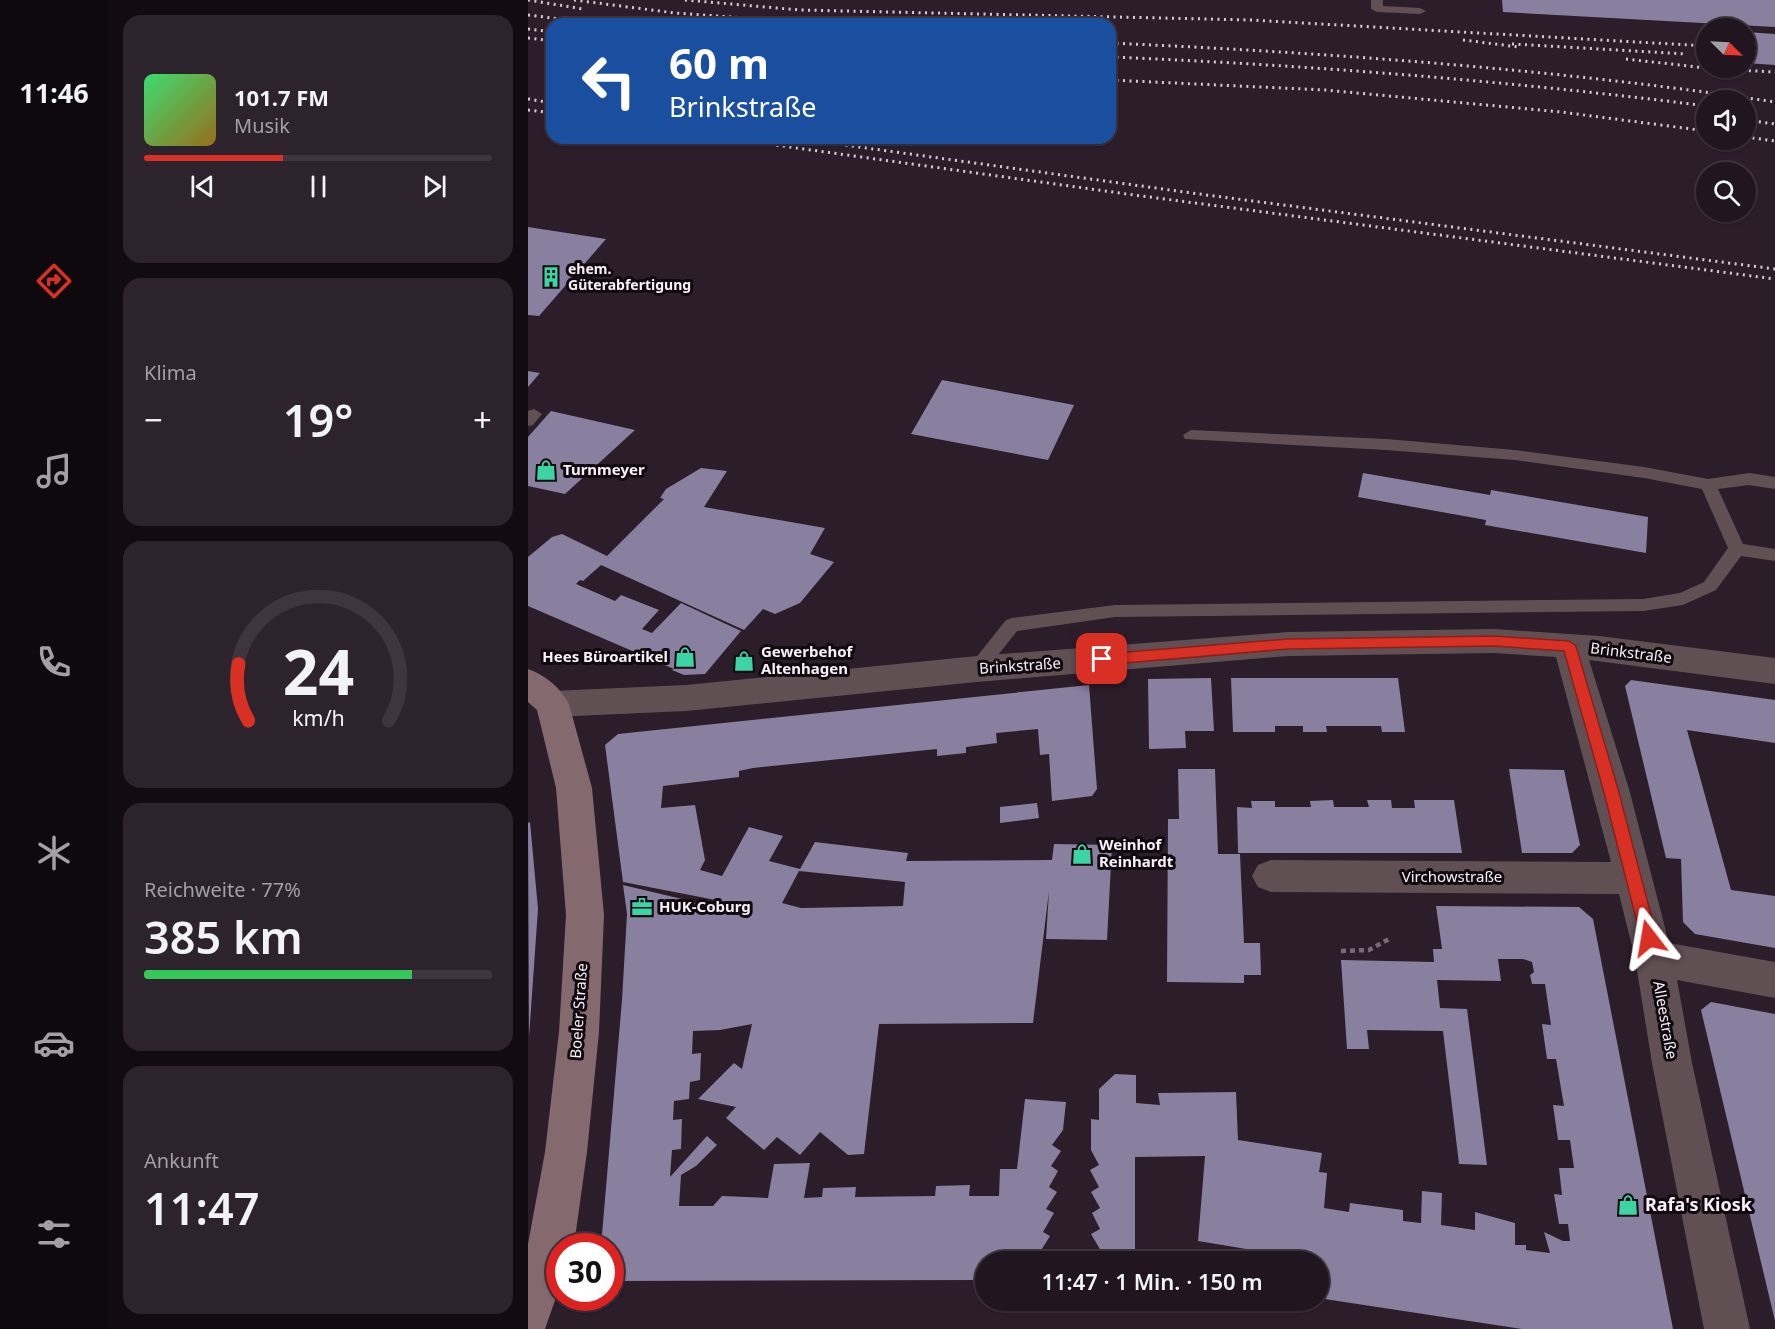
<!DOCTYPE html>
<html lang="de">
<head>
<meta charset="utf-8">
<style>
	body { margin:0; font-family:"Noto Sans",sans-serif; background:#2d232d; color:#f1f3f6; height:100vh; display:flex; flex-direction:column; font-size:22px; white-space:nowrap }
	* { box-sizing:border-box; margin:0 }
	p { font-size:20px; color:#a29fa5 }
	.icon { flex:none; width:33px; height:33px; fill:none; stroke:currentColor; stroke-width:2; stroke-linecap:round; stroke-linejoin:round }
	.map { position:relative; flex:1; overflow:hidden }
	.side { display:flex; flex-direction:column; gap:15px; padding:15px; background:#120c12; width:420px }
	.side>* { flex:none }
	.banner { position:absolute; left:18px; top:18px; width:570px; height:126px; border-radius:18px; box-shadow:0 2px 4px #0004,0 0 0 2px #3e353e; background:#1a4fa0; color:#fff; overflow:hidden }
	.needle { width:39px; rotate:114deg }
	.controls { position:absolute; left:1168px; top:18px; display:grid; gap:12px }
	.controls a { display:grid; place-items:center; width:60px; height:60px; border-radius:50%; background:#211620; box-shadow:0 2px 4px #0004,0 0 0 2px #3e353e; font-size:30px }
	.speed { position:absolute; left:18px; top:1233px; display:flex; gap:12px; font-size:30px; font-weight:700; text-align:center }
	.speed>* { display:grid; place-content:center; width:78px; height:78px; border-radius:50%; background:#211620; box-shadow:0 2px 4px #0004,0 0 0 2px #3e353e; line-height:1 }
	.speed .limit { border:9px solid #d22; background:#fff; color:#111 }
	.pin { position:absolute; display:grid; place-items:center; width:51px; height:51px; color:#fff; margin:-26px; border-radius:12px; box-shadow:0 3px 9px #0006 }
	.me { position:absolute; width:66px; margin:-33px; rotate:346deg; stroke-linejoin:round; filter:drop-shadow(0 0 4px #0008) }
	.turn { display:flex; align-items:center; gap:21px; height:126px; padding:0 24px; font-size:27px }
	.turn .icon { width:78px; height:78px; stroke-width:2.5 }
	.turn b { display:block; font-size:42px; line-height:51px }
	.big { font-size:45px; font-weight:600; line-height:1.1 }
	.side .card { flex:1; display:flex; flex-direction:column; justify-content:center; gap:9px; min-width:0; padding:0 21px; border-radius:18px; background:#2d232d }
	.side .dial { align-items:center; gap:0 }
	.dial svg { height:156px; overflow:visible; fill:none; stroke:#3e353e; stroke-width:7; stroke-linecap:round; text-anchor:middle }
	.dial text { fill:#f1f3f6; stroke:none }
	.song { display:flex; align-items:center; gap:18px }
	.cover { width:72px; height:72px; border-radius:9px; background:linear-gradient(135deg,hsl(140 70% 55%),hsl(40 70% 35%)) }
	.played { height:6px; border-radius:3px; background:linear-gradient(90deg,#d93025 40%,#3e353e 40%) }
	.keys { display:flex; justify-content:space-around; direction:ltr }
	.heat { display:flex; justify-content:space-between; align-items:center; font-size:33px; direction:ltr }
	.charge { height:9px; border-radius:4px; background:linear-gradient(90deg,#34c759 77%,#3e353e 0) }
	.trip { position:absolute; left:447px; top:1251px; width:354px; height:60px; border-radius:30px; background:#211620; box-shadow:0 2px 4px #0004,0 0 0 2px #3e353e; font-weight:600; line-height:60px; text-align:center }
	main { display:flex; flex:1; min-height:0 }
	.tab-bar { display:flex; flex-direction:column; width:108px; justify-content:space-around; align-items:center; background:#0d090d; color:#a29fa5 }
	.tab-bar .icon { width:42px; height:42px }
	.tab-bar .on { color:#d93025 }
	.tab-bar b { font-size:27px; color:#f1f3f6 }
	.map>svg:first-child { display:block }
	.building { fill:#897f9f; fill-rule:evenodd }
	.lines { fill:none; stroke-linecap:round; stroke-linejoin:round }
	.path { stroke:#786a76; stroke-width:4.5; stroke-dasharray:5 4; stroke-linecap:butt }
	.lane { fill:#615053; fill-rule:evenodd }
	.street { fill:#615053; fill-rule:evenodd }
	.secondary { fill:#84696e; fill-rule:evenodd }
	.rail { stroke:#d8ccd6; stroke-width:3; stroke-dasharray:2 4.5; stroke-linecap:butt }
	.route { fill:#d93025; stroke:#8d1f18; stroke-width:1.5 }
	.labels { text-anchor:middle; stroke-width:6; stroke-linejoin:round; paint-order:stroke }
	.far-poi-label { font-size:14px; font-weight:bold; fill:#fbf0f9; stroke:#100a0f; text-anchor:start }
	.poi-label { font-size:15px; font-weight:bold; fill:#fbf0f9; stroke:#100a0f; text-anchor:start }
	.street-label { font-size:15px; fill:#fbf0f9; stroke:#100a0f }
	.near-poi-label { font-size:18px; font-weight:bold; fill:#fbf0f9; stroke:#100a0f; text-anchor:start }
</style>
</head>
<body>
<main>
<nav class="tab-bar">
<b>11:46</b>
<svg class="icon on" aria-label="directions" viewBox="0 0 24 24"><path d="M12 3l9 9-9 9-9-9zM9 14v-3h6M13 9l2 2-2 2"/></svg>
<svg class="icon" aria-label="music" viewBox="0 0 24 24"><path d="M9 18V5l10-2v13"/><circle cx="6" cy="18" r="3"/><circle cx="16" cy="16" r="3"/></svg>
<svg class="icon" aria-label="phone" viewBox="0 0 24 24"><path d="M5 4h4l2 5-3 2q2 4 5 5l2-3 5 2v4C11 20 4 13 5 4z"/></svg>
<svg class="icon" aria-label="climate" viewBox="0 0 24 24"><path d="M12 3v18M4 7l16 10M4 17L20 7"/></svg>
<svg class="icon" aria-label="car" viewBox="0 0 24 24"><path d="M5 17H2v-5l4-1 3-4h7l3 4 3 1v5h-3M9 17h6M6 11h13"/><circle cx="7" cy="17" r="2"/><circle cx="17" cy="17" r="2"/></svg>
<svg class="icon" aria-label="filters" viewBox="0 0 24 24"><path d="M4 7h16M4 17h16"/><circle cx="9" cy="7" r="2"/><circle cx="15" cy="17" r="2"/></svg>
</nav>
<section class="side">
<div class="card">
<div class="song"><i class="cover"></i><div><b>101.7 FM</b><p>Musik</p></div></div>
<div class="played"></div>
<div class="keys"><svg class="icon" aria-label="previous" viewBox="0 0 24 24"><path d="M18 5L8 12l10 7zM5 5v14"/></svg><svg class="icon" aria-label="pause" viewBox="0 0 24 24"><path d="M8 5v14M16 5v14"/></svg><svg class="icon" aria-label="next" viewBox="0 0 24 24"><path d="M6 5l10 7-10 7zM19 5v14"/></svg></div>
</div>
<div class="card"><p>Klima</p>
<div class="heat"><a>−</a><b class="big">19°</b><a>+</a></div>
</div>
<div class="card dial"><svg viewBox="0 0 100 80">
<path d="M14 69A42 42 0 1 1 86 69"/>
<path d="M14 69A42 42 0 0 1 9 40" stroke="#d93025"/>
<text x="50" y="56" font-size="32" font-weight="700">24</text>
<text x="50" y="72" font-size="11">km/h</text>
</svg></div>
<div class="card"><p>Reichweite · 77%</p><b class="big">385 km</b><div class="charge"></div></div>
<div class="card"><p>Ankunft</p><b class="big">11:47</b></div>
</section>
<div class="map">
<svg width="1247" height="1329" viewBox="0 0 1247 1329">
	<rect width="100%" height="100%" fill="#2c1d2a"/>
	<g class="building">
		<path d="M974,0H1247V27L975,12Z"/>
		<path d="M1218,32L1247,34V65L1218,63Z"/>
		<path d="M0,227L78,239L11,316L0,315Z"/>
		<path d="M0,371L12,373L0,387Z"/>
		<path d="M414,380L546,405L520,460L383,434Z"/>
		<path d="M23,411L107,430L37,494L0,486V437Z"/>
		<path d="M173,468L199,471L176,507L297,528L282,554L306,562L272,603L247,614L235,609L216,630L73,565L55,581L52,580L48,584L87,601L93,595L131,610L114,629L124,633L153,603L213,631L177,674L156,675L144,670L146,669L0,606V557L24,537L34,534L79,556L136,499L132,498L138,489Z"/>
		<path d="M835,473L962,495L963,490L1120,517L1118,553L957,525L958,520L830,497Z"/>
		<path d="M683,678L686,731H657L658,748L621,749L620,679Z"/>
		<path d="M703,678H870L877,732H854L853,726H798L799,732H775V726H747V732H705Z"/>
		<path d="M1103,680L1247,700V743L1159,730L1203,890L1247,896V948L1167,934L1155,922L1153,859L1138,858L1097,686Z"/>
		<path d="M561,685L569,789L564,796L524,801L521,754L512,755L510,729L468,733L469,743L438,747V753L409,756V749L225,768L211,771V777L135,786L133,808L167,805L177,860L172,870L194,876L221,827L255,836L241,861L272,869L287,842L380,853L378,861L524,860L526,844L584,845L579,940L518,939L521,891L505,1023L351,1024L336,1154L320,1155L292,1132L272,1155L249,1137L236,1150L198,1118L208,1107L170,1099L206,1063L214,1069L224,1024L192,1030L165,1031L164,1054L173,1053L172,1080L162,1082L161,1099L146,1101L145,1120L154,1119L153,1149L144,1150L142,1177L179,1136L189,1145L168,1166L153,1175L151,1206H185L194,1196L240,1198L246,1164L282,1163L276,1198L294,1197L295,1188L328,1187L327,1197L407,1196L408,1186L442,1185L441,1196H471L472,1169H489L497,1099L538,1102L535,1130L524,1145L533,1151L523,1166L530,1171L521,1187L529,1192L518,1209L526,1213L515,1232L522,1236L512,1252L516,1255V1262H458V1280L82,1281V1246H73L94,1000L99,914L95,885L158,900L191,910L204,912L208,904L95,882L77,745L90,734ZM271,871L377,882L375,906L273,908L254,903Z"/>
		<path d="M650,769H687L690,854H712L716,943H732L733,975H716V983L639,982L640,819H651Z"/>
		<path d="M981,769L1036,770L1052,845L1044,853H994Z"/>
		<path d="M805,800L806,807H841L839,800H863L864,808H887L886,800H926L934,853H710L709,807L724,808L723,801H747V807H783L782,801Z"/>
		<path d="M509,803L511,818L472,823V807Z"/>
		<path d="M2,822L10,909L1,1037L0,823Z"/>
		<path d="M908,906L1051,907L1065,919L1145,1329H994L790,1298L792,1261L670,1241L677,1156L607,1157V1262H570V1253L573,1251L563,1234L572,1229L564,1213L572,1208L563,1192L571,1187L562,1170L571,1165L563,1150V1119L571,1120V1089L587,1074L608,1075V1103L632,1105L630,1093L708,1092L710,1140L794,1153L791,1172L799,1173L796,1208L821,1212L822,1203L875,1210V1221L893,1223L894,1191L914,1193L913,1225L947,1230V1212L987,1223V1245H998V1250L1022,1253L1016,1232L1035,1241H1042L1040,1224H1031L1026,1194L1034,1195L1031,1168H1046L1042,1140H1030L1025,1105L1036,1106L1028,1059H1019L1014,1024L1023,1025L1017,984H1004L1002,975L1006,972L1004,962L995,959H970L973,981L909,980L912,1008L939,1009L959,1165L931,1164L915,1031L839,1030L841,1049H819L813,960L906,962L905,949H914Z"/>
		<path d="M1183,1002L1247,1014V1321L1173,1010Z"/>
	</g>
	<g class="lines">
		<path class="path" d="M813,951L841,950L861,939"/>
		<g class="lane">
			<path d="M843,0H855V6L892,8L898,11L892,14L849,12L843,9Z"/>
			<path d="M6,409L14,414L5,425L0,426V411Z"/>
			<path d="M663,430L858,439L987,450L1116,467L1180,479L1221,473L1247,477V489L1221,485L1190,489L1215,544L1247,549V561L1213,556L1188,590L1155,605L1115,611L587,617L489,631L455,674L449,676L443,674L440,669L443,664L478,620L484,618L587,605L1115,599L1152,593L1176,582L1200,548L1174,489L1116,478L987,460L858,450L657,439L655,435Z"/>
		</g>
		<path class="street" d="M966,629L1071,636L1247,658V684L1061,660L1101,789L1141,943L1247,962V998L1149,980L1164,1063L1222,1329H1176L1124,1063L1107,958L1091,894L743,892L730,887L724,876L730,865L743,860L1083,862L1028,657L966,653L760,656L449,682L158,711L24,717L12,713L7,704L12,695L24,691L158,685L449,656L760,632Z"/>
		<path class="secondary" d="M0,669C17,675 33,688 41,704L64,788L76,915L71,1032L59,1152L48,1231L43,1246H32V1286L17,1329H0V1244L17,1152L31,1032L38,915L28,788L9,710L0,702Z"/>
		<g class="rail">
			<path d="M0,0L55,9"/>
			<path d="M46,0L147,13L302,24"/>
			<path d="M157,0L272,10L723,20L1179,46"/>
			<path d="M0,15L72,24"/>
			<path d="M0,29L24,32"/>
			<path d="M0,38L24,41"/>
			<path d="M935,40L991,47"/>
			<path d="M582,43C805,53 1026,69 1247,102"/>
			<path d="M984,44L1158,54"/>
			<path d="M582,57C782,65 981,81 1179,106"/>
			<path d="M1098,59L1187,69L1247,72"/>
			<path d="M582,80L797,90L1033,112L1179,131"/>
			<path d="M0,99L24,103"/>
			<path d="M0,110L24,113"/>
			<path d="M1218,120L1247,124"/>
			<path d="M1218,137L1247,141"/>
			<path d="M197,138L606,195L1247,279"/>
			<path d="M266,138L671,194L1247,269"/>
		</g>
	</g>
	<path class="route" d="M966,636L1041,641L1048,646L1090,789L1129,938L1126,943L1121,945L1115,943L1113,938L1075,789L1036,651L966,646L760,649L574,665L567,659L574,654L760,639Z"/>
	<defs>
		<g id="building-bare" transform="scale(1.62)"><path d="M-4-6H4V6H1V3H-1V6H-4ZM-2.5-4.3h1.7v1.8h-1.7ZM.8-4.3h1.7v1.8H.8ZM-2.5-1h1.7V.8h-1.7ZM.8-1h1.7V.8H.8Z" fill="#3dd4a3" stroke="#100a0f" stroke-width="2.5" paint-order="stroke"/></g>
		<g id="shop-bare" transform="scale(1.62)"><path d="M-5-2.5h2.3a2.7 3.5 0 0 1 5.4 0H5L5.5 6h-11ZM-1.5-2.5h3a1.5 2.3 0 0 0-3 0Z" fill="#3dd4a3" stroke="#100a0f" stroke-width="2.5" paint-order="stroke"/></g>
		<g id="office-bare" transform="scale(1.62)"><path d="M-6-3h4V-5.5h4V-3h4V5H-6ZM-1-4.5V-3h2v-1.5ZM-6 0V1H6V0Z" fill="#3dd4a3" stroke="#100a0f" stroke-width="2.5" paint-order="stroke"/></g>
	</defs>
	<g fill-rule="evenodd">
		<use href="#building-bare" x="23" y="277"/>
		<use href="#shop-bare" x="18" y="470"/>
		<use href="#shop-bare" x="157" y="657"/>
		<use href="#shop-bare" x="216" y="661"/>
		<use href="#shop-bare" x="554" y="854"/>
		<use href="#office-bare" x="114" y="907"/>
		<use href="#shop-bare" x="1100" y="1205"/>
	</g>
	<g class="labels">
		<g class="far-poi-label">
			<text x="40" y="274">ehem.<tspan x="40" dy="16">Güterabfertigung</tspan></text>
		</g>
		<g class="poi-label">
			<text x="35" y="475">Turnmeyer</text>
			<text x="233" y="657">Gewerbehof<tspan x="233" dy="17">Altenhagen</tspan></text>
			<text x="140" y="662" text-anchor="end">Hees Büroartikel</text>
			<text x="571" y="850">Weinhof<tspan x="571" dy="17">Reinhardt</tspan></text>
			<text x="131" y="912">HUK-Coburg</text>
		</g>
		<g class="street-label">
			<text transform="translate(1103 653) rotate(7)" y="5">Brinkstraße</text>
			<text transform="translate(492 666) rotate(-4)" y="5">Brinkstraße</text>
			<text x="924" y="882">Virchowstraße</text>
			<text transform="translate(51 1011) rotate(-86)" y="5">Boeler Straße</text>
			<text transform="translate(1137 1020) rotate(80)" y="5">Alleestraße</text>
		</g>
		<g class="near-poi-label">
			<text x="1117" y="1211">Rafa's Kiosk</text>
		</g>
	</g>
</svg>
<div class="controls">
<a><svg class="needle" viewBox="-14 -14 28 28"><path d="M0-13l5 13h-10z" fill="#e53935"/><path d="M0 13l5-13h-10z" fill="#a29fa5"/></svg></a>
<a><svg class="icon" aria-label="sound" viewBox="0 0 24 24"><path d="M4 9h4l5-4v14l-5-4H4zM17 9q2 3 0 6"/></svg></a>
<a><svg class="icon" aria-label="search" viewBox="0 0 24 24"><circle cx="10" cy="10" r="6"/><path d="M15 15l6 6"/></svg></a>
</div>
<div class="speed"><div class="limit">30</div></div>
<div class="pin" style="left:574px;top:659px;background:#d93025"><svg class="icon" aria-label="arrive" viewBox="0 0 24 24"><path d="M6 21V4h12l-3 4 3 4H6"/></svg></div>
<svg class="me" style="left:1121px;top:938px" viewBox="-20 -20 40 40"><path d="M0-17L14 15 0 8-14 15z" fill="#d93025" stroke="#fff" stroke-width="4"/></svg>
<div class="trip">11:47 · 1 Min. · 150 m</div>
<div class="banner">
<div class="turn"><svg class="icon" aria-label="left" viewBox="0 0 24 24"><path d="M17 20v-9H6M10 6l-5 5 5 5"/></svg><div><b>60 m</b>Brinkstraße</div></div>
</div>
</div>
</main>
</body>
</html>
